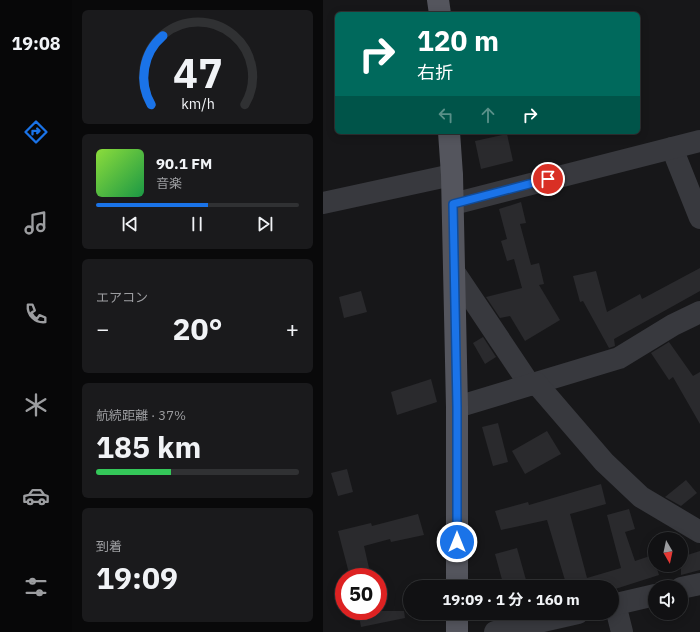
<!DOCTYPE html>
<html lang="ja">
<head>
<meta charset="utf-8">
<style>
	body { margin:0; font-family:"IBM Plex Sans","Noto Sans JP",sans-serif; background:#1a1a1c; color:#f1f3f6; height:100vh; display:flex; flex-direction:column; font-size:15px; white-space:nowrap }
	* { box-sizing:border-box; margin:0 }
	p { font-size:13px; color:#9c9da0 }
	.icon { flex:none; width:22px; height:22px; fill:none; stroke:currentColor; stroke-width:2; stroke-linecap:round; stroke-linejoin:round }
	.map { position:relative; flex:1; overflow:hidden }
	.panel { display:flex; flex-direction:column; gap:10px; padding:10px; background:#09090a; width:251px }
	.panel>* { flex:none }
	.top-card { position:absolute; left:12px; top:12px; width:305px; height:122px; border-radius:6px; box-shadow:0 2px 10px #0003,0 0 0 1px #303133; background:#00695c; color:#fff; overflow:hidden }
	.needle { width:26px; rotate:171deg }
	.tools { position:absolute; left:325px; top:532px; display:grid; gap:8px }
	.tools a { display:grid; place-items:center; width:40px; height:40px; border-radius:50%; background:#111113; box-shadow:0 2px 10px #0003,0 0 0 1px #303133; font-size:20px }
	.speed { position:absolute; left:12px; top:568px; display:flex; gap:8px; font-size:20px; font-weight:700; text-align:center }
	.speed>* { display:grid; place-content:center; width:52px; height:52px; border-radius:50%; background:#111113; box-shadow:0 2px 10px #0003,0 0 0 1px #303133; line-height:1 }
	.speed .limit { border:6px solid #d22; background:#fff; color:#111 }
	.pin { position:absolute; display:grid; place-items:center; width:34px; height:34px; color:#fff; margin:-17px; border:2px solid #fff; border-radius:50%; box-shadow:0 1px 4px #0007 }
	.me { position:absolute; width:44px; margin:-22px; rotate:0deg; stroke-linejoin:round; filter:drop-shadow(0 0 3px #0008) }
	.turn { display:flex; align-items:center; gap:14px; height:84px; padding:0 16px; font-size:18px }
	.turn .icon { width:52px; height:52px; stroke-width:2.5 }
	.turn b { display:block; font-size:28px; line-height:34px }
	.lanes { display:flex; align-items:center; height:38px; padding:0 16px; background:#0003; justify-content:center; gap:20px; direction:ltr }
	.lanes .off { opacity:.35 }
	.big { font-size:30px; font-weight:700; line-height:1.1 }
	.panel .tile { flex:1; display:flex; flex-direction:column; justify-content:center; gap:6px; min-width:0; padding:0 14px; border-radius:6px; background:#1a1a1c }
	.panel .dial { align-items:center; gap:0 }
	.dial svg { height:104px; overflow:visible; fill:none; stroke:#303133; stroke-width:7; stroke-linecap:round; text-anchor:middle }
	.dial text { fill:#f1f3f6; stroke:none }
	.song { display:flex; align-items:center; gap:12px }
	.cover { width:48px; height:48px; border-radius:6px; background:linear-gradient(135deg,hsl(90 70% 55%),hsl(140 70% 35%)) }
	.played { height:4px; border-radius:2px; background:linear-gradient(90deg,#1a73e8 55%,#303133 55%) }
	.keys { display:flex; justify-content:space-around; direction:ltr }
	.heat { display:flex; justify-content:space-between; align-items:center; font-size:22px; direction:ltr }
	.charge { height:6px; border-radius:3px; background:linear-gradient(90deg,#34c759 37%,#303133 0) }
	.trip { position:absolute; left:80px; top:580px; width:216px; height:40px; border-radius:20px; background:#111113; box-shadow:0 2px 10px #0003,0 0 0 1px #303133; font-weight:700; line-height:40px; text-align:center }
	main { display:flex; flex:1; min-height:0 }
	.dock { display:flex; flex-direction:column; width:72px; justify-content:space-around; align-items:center; background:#070708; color:#9c9da0 }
	.dock .icon { width:28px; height:28px }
	.dock .active { color:#1a73e8 }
	.dock b { font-size:18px; color:#f1f3f6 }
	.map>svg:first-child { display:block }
	.building { fill:#2a2a2d }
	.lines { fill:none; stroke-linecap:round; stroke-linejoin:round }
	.minor { stroke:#38393e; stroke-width:22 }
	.major { stroke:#54555d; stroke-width:22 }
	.route-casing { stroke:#114b97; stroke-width:10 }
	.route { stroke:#1a73e8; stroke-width:7 }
</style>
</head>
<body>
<main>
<nav class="dock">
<b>19:08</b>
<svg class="icon active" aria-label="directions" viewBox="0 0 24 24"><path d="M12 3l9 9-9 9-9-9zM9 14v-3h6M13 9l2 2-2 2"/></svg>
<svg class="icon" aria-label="music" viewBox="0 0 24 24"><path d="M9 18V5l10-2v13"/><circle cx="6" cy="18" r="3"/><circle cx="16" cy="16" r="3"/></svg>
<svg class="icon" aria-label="phone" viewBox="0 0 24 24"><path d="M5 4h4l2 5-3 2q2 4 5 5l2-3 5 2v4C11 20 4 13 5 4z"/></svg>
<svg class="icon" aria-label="climate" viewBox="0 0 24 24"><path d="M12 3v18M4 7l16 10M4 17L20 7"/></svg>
<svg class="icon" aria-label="car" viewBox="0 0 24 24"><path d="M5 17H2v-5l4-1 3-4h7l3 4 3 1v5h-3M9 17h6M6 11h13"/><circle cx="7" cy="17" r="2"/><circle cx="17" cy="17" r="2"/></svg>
<svg class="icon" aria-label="filters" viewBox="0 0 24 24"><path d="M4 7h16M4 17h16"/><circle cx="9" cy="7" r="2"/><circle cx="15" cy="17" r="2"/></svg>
</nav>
<section class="panel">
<div class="tile dial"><svg viewBox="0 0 100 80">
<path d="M14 69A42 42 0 1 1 86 69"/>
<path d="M14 69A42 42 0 0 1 23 16" stroke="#1a73e8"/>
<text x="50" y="56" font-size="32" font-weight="700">47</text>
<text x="50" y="72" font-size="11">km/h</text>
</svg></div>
<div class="tile">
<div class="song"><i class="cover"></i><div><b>90.1 FM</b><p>音楽</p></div></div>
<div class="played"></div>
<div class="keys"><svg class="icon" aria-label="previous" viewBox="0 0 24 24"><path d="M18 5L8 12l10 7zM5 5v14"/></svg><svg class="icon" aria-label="pause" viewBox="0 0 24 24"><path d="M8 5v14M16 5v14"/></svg><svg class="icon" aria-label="next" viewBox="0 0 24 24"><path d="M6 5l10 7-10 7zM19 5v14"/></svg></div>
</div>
<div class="tile"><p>エアコン</p>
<div class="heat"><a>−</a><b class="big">20°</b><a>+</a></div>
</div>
<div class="tile"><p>航続距離 · 37%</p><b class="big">185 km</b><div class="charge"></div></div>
<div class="tile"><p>到着</p><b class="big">19:09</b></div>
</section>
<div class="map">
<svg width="377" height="632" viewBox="0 0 377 632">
	<rect width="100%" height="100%" fill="#171719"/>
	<g class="building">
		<path d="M184,134L190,161L158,169L152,141Z"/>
		<path d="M198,202L203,223L197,224L208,265L216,263L221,284L216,285L237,320L202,341L187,316L177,318L163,297L199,288L191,259L184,261L178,241L184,239L176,209Z"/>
		<path d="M377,268V291L291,339L292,346L286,348L260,301L257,302L250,276L273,271L284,312L317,294L319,299Z"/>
		<path d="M38,291L44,312L21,318L16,297Z"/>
		<path d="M160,337L173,357L162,364L150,343Z"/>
		<path d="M346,342L370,376L377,372V424L350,377L346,380L328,353Z"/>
		<path d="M108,379L114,402L74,415L68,392Z"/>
		<path d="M175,423L185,462L170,466L159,427Z"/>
		<path d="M224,431L238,454L202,474L189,451Z"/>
		<path d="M24,469L30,492L15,496L8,473Z"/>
		<path d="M363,480L374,493L358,506L342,497Z"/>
		<path d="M278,484L283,504L247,514L264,578L298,568L284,515L306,509L312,529L302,532L312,561L330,555L336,575L289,590V587H244L224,520L178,530L172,511L205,502L206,505Z"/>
		<path d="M95,514L101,535L68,542L67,539L41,546L48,577H27L15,531L48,523L49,526Z"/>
		<path d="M194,548L205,587H181L172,554Z"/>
		<path d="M377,551V570L358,575V557Z"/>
		<path d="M35,611H81L82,618L38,627Z"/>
		<path d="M169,613H192L193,614L170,620Z"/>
	</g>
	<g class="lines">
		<g class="minor">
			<path d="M349,148L377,218"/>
			<path d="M0,203L129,175"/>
			<path d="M130,204L377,141"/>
			<path d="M132,273L207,385"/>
			<path d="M213,383L296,358L350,325L377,312"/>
			<path d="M134,407L213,383L281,462L318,497L377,532"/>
			<path d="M358,588L377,584"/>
			<path d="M292,604L299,632"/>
			<path d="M289,605L332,595"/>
			<path d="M172,632L255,613"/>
		</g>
		<g class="major">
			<path d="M115,0L117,14"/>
			<path d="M126,132L129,175L134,407V587"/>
			<path d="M134,632V613"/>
		</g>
	</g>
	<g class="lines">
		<g class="route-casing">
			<path id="route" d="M134,542V407L130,204L225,179"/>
		</g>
		<use href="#route" class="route"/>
	</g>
</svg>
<div class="tools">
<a><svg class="needle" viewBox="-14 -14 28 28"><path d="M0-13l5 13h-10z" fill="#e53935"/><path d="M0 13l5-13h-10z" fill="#9c9da0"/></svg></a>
<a><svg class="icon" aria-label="sound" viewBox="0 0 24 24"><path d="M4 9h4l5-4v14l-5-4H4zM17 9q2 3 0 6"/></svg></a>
</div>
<div class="speed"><div class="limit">50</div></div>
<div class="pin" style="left:225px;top:179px;background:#d93025"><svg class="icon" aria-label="arrive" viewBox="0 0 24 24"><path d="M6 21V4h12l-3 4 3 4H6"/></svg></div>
<svg class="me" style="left:134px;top:542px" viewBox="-20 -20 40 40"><circle r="17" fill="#1a73e8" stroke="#fff" stroke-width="3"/><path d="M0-11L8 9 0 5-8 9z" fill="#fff"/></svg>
<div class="trip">19:09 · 1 分 · 160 m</div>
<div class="top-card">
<div class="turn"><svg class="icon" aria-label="right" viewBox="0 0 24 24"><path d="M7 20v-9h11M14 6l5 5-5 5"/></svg><div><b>120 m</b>右折</div></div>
<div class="lanes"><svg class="icon off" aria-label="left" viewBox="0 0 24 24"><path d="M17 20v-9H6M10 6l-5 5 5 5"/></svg><svg class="icon off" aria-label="ahead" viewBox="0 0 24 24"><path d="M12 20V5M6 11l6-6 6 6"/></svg><svg class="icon" aria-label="right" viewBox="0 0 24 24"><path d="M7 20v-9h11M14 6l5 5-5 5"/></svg></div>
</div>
</div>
</main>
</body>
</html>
